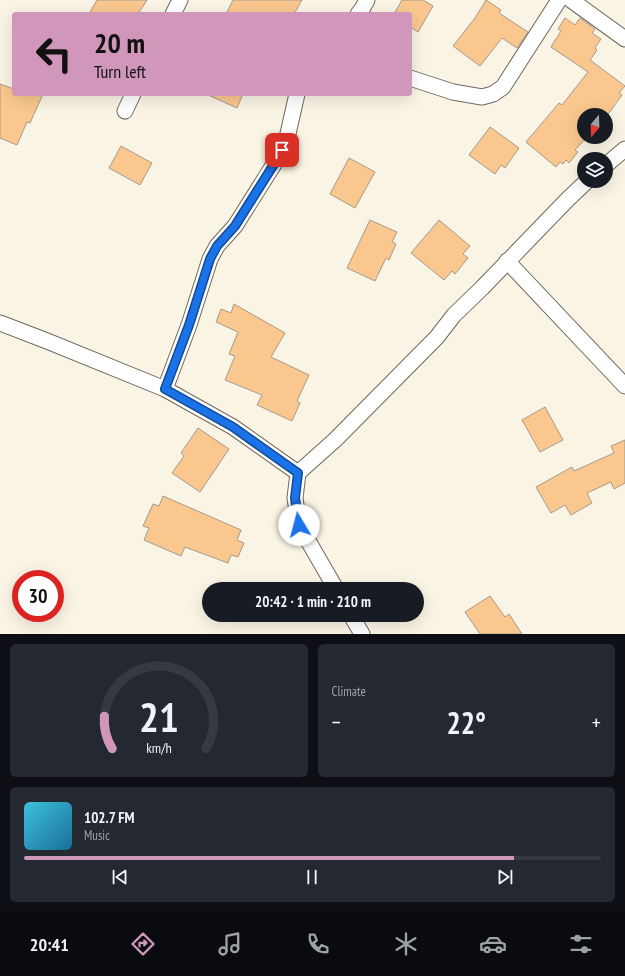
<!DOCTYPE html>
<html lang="en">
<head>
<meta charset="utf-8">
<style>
	body { margin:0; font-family:"PT Sans Narrow",sans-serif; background:#242831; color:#f1f3f6; height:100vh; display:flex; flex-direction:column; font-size:15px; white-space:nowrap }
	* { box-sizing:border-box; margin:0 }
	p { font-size:13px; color:#9ea1a6 }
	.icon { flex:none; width:22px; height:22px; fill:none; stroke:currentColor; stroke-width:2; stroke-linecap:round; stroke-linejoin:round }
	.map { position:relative; height:634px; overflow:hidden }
	.sheet { display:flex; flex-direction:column; gap:10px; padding:10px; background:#0d0f14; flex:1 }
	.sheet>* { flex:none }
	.top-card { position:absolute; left:12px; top:12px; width:400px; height:84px; border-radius:4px; box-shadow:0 4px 16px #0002; background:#d197bb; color:#111; overflow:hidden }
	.needle { width:26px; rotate:199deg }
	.buttons { position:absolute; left:577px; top:108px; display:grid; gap:8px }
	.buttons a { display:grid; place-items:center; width:36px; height:36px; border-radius:50%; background:#171b24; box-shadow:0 4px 16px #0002; font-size:20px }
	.speed { position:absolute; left:12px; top:570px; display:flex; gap:8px; font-size:20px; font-weight:700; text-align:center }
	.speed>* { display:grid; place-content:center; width:52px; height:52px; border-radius:50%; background:#171b24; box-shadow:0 4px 16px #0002; line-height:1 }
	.speed .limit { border:6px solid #d22; background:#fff; color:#111 }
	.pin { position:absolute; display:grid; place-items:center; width:34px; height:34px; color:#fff; margin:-17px; border-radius:8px; box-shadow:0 2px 6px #0006 }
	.me { position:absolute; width:44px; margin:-22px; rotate:352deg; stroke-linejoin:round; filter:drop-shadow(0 0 3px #0008) }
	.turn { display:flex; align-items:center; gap:14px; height:84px; padding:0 16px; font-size:18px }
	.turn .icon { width:52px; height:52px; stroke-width:2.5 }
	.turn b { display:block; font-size:28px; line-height:34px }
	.big { font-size:30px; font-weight:700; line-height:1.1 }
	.sheet .card { flex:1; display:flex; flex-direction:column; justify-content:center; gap:6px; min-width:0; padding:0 14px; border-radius:6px; background:#242831 }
	.sheet .dial { align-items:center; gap:0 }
	.dial svg { height:104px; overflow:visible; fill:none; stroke:#363941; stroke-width:7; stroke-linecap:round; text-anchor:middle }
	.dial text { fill:#f1f3f6; stroke:none }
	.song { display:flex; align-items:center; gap:12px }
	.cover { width:48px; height:48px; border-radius:6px; background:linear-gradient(135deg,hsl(190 70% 55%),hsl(200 70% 35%)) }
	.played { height:4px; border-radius:2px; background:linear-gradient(90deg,#d197bb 85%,#363941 85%) }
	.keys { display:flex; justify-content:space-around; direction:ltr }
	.heat { display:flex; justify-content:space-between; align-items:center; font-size:22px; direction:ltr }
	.sheet .tiles { flex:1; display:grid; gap:10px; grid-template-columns:1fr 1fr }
	.card:last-child { grid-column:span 2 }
	.trip { position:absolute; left:202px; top:582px; width:222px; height:40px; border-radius:20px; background:#171b24; box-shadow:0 4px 16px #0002; font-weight:700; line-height:40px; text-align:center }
	.menu { display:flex; height:64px; justify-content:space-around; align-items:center; background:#090b0e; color:#9ea1a6 }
	.menu .icon { width:28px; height:28px }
	.menu .current { color:#d197bb }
	.menu b { font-size:18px; color:#f1f3f6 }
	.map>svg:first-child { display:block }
	.building { fill:#fac88e; stroke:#a69a8e }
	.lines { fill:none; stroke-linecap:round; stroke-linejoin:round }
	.minor-casing { stroke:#6e695b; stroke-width:17 }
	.minor { stroke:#fff; stroke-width:15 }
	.route-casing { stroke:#114b97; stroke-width:10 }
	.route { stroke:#1a73e8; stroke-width:7 }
</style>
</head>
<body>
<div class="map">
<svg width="625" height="634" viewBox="0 0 625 634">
	<rect width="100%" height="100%" fill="#f9f4e4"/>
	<g class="building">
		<path d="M97,0H147L138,14H89Z"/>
		<path d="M233,0H302L294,14H226Z"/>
		<path d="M402,0H423L433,6L418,32L410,27V14H394Z"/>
		<path d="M486,0L501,10L499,13L528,32L517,48L502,38L480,66L453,46L475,18Z"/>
		<path d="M565,18L575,25L580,18L595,29L592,33L601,39L595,48L597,50L590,60L625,86L619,93L622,95L606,117V115H584V137H587L575,150L578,152L569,163L566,160L563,164L560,162L556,167L526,142L559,103L562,105L588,72L551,47L561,31L558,29Z"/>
		<path d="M0,84L14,89V94H43L30,123L27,122L17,145L0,138Z"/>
		<path d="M206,94H243L237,108Z"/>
		<path d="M490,127L519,148L505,168L501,165L495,174L469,155Z"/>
		<path d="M121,146L152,163L140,185L109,168Z"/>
		<path d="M349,158L375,172L355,208L330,194Z"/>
		<path d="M370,220L397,232L392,242L396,244L389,260L386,258L375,281L347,268Z"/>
		<path d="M439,220L470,246L463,254L468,258L455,274L452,271L444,280L411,253Z"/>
		<path d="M234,304L285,333L271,357L309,375L297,401L300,403L292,421L257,405L262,395L225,380L235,356L229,354L238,332L216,322L221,309L231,313Z"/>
		<path d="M545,407L563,440L540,452L522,420Z"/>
		<path d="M198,428L229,449L200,492L172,473L184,456L181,453Z"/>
		<path d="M625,440V483L614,489L611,482L587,493L592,503L571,515L565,505L551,513L536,487L572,467L574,471L614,453L611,446Z"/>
		<path d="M163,496L241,530L237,540L244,543L238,557L231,555L228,563L185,547L181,556L144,540L149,528L143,526L153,504L159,506Z"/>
		<path d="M490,596L505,617L509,614L522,634H480L465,612Z"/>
	</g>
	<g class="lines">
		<g class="minor-casing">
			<g id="minor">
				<path d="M571,0L625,39"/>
				<path d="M173,14L180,0"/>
				<path d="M358,14L362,9L367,0"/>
				<path d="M410,78L453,92L482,97L493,94L503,87L559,0"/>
				<path d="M125,111L133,94"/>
				<path d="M606,165L625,149"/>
				<path d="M507,261L625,386"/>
				<path d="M0,323L47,341L165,389L233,427L298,473L335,440L437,337L454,315L482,288L568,199L587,181"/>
				<path d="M165,389L189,325L210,259L217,246L235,226L276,161L287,138L297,94"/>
				<path d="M298,473L295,498L299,525L336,589"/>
				<path d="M351,615L362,634"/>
			</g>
		</g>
		<use href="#minor" class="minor"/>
	</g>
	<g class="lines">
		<g class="route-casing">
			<path id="route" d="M282,150L276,161L235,226L217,246L210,259L189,325L165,389L233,427L298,473L295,498L299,525"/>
		</g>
		<use href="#route" class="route"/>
	</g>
</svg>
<div class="buttons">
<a><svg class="needle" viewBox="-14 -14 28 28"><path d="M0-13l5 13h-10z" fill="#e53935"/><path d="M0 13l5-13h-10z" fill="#9ea1a6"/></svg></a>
<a><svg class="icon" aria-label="layers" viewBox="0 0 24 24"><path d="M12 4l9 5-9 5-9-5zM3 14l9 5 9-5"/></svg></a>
</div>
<div class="speed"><div class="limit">30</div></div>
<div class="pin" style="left:282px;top:150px;background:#d93025"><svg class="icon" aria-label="arrive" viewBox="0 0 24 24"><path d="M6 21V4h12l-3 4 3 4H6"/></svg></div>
<svg class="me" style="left:299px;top:525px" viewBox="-20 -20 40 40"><circle r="19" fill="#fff"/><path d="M0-13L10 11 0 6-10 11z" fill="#1a73e8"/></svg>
<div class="trip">20:42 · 1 min · 210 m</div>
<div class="top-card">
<div class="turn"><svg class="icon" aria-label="left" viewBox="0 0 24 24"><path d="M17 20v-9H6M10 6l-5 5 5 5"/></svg><div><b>20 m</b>Turn left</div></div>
</div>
</div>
<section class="sheet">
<div class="tiles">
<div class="card dial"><svg viewBox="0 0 100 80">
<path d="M14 69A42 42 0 1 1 86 69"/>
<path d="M14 69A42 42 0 0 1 8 44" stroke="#d197bb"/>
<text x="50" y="56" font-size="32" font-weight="700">21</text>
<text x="50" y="72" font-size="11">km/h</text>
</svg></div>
<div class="card"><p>Climate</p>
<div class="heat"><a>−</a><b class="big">22°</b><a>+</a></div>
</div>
<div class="card">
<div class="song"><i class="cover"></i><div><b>102.7 FM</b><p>Music</p></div></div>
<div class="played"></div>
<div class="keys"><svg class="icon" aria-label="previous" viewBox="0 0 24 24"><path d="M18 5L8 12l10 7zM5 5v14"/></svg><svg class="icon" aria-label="pause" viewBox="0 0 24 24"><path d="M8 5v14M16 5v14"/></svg><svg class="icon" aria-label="next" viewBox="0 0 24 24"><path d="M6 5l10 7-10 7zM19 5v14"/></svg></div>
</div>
</div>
</section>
<nav class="menu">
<b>20:41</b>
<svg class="icon current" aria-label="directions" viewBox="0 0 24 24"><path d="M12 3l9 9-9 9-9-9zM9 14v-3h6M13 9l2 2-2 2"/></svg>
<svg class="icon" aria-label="music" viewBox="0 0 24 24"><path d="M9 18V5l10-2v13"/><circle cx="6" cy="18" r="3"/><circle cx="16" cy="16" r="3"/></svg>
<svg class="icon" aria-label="phone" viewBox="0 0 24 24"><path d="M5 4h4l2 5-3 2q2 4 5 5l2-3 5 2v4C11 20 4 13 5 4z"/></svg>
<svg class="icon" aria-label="climate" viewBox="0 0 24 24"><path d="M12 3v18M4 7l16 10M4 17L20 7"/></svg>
<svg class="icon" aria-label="car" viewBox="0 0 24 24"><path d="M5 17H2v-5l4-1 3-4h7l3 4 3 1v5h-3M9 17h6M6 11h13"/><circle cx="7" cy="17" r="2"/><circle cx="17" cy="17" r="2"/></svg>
<svg class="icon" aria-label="filters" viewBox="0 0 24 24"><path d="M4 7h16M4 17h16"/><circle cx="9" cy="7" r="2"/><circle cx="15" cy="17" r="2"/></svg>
</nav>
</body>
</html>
